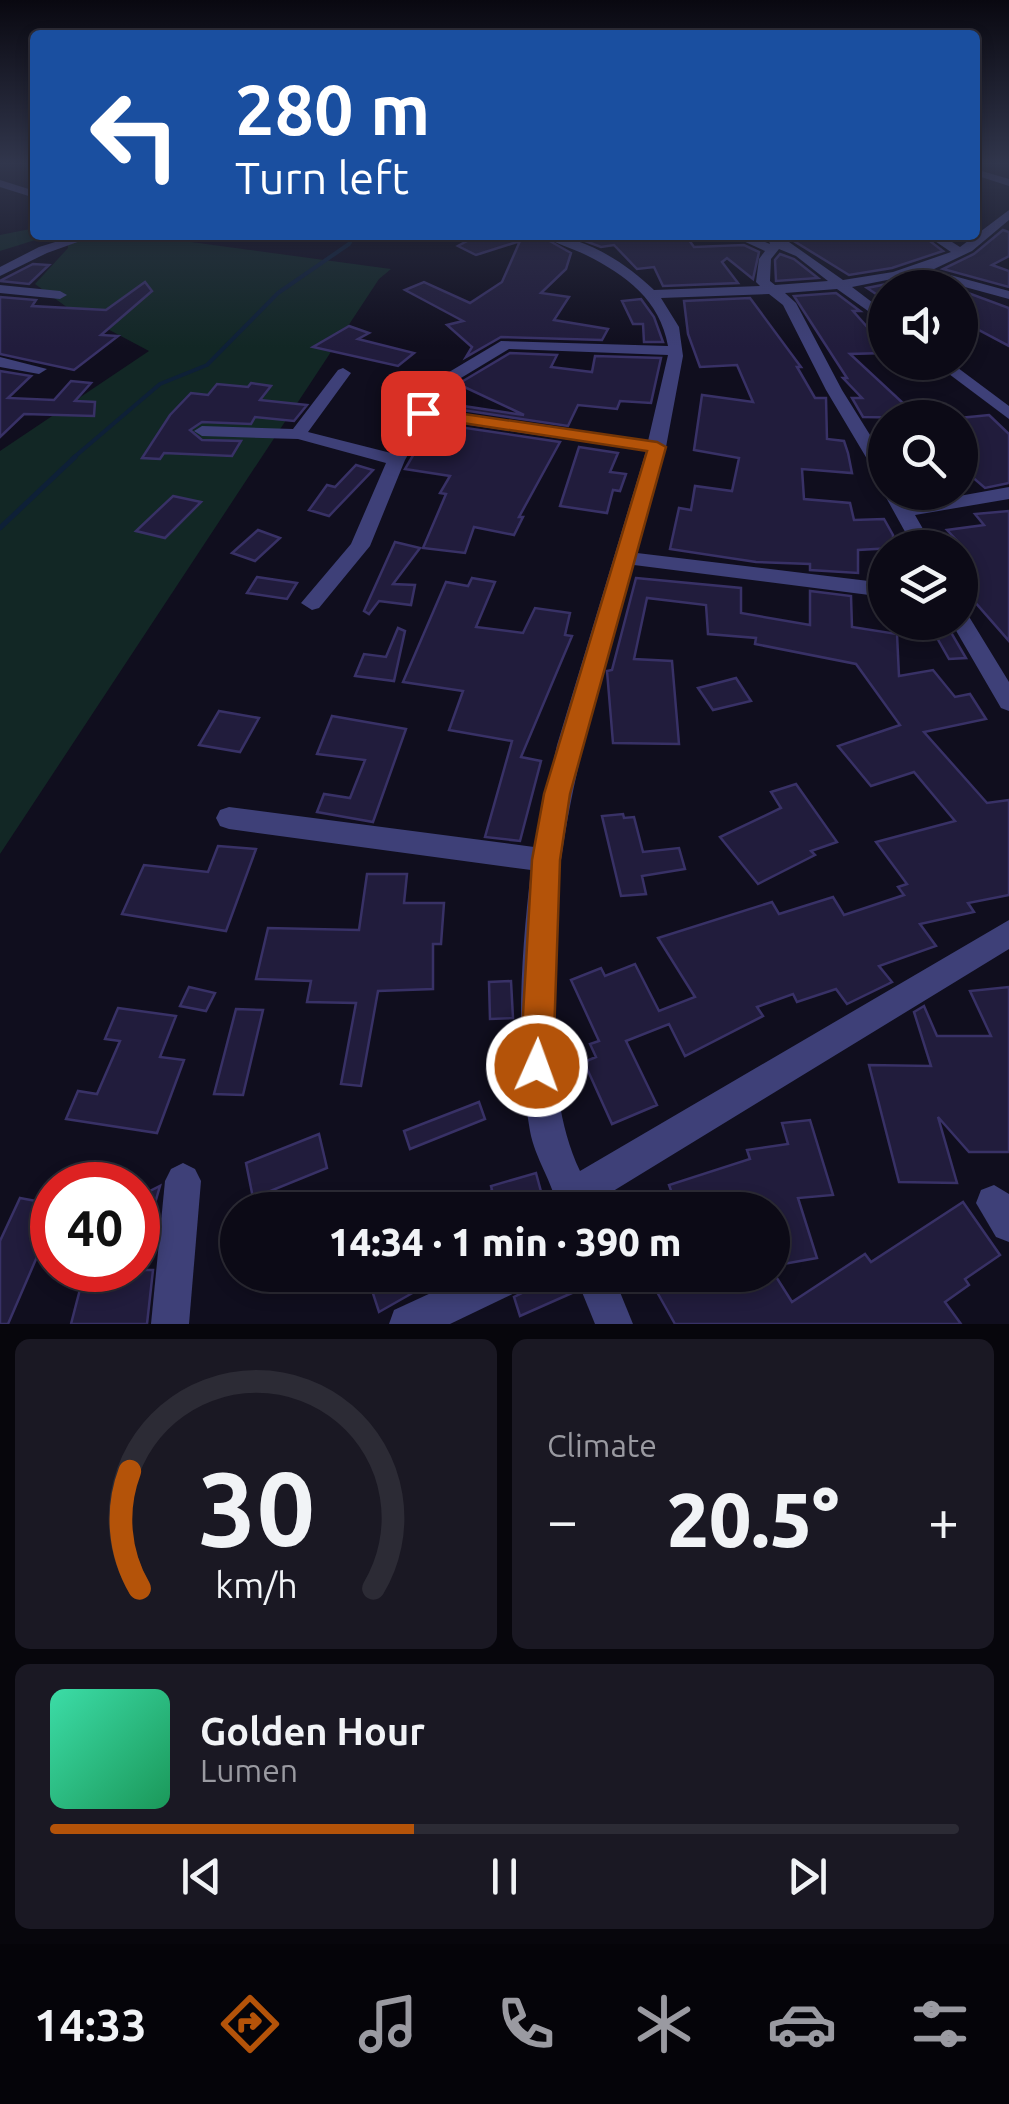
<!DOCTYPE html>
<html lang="en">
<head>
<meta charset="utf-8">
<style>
	body { margin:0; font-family:Ubuntu,sans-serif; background:#1a1823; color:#f1f3f6; height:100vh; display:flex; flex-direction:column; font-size:38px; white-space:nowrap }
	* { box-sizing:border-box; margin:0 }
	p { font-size:32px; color:#9a9aa1 }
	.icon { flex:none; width:55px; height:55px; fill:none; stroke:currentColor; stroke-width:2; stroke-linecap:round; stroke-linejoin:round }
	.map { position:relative; height:1324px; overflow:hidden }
	.drawer { display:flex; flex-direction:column; gap:15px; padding:15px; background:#07060c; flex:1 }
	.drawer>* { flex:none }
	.top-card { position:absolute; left:30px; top:30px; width:950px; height:210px; border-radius:10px; box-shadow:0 5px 15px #0003,0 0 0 2px #2c2b35; background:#1a4fa0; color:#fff; overflow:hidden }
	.buttons { position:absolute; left:868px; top:270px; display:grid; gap:20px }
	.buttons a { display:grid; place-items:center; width:110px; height:110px; border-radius:50%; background:#0c0a16; box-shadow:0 5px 15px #0003,0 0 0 2px #2c2b35; font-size:50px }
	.speed { position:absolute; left:30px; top:1162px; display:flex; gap:20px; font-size:50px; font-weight:700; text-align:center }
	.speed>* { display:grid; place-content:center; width:130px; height:130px; border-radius:50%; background:#0c0a16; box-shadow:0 5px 15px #0003,0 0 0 2px #2c2b35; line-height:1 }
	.speed .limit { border:15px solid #d22; background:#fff; color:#111 }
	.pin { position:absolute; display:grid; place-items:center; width:85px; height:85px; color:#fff; margin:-42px; border-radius:20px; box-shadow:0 5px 15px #0006 }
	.me { position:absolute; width:110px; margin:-55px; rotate:2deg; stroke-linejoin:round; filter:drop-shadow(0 0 8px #0008) }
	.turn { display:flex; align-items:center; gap:35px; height:210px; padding:0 40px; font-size:45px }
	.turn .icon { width:130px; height:130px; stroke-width:2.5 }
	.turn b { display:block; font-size:70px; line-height:85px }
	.big { font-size:75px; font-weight:800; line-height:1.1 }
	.drawer .tile { flex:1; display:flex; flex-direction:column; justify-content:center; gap:15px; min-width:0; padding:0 35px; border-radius:15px; background:#1a1823 }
	.drawer .dial { align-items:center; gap:0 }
	.dial svg { height:260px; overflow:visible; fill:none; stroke:#2c2b35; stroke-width:7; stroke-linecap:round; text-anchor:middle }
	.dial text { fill:#f1f3f6; stroke:none }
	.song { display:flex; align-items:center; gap:30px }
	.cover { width:120px; height:120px; border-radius:15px; background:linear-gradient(135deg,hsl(160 70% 55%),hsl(150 70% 35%)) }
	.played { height:10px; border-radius:5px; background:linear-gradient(90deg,#b45309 40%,#2c2b35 40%) }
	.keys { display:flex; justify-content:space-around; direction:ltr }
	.heat { display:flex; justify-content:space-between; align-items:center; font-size:55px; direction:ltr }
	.drawer .tiles { flex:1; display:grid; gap:15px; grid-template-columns:1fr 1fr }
	.tile:last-child { grid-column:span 2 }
	.trip { position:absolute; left:220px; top:1192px; width:570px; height:100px; border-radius:50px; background:#0c0a16; box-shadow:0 5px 15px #0003,0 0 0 2px #2c2b35; font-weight:800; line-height:100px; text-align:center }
	.dock { display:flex; height:160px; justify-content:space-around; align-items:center; background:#050409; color:#9a9aa1 }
	.dock .icon { width:70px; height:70px }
	.dock .on { color:#b45309 }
	.dock b { font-size:45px; color:#f1f3f6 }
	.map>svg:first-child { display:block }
	.green { fill:#122725 }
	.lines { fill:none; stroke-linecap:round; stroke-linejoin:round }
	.stream-far1 { stroke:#0e2037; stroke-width:4 }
	.stream { stroke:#0e2037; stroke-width:5 }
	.building { fill:#211c3c; stroke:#383166; stroke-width:2.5 }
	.minor { fill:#3e4078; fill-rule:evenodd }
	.route { fill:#b45309; stroke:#753606; stroke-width:2.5 }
</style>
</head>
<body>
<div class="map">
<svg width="1009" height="1324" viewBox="0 0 1009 1324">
	<rect width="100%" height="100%" fill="#100e1e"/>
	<path class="green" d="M35,228V235H139L391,269L379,279L0,854V451L149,351L68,308L35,284L68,248V237H45L0,251V235Z"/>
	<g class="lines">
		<path class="stream-far1" d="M72,459L160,384L207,365L278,293L349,244L354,235"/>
		<path class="stream" d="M0,528L75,457"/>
	</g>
	<g class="building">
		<path d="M1003,230L1009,232V256L992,265L1009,271V287L943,269L974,254Z"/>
		<path d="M478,235H539L571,253L566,269L541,293L569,297L554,320L608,329L602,340L501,337L466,357L472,347L447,325L463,321L405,290L424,282L470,303L502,282L520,241L476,255L458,246Z"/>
		<path d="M569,235L686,236L694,247L744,245L759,252L753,279L727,258L722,262L738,283L663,286L654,267L637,269L614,245L601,247Z"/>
		<path d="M815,235H922L943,251L892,268L849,275L789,238Z"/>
		<path d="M780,254L794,259L818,278L776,281L775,260Z"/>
		<path d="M33,264L49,265L29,284L0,281Z"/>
		<path d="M917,278L952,288H885V300L867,288Z"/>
		<path d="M145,282L152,291L101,335L118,336L74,370L0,354V297L36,300L32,306L106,310Z"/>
		<path d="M960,290L1009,308V346L960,320Z"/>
		<path d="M836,293L860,311H853L885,347V353L850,354L919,418L863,417L852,398H862L843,378H847L794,296Z"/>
		<path d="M750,298L801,367H797L815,398H826L827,439L844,441L848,453L852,473L802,469L804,499L850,503L854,520L884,519L893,535V548L858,550V573L810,570V564L756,562L670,549L679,508L691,510L695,486L732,491L739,458L694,450L702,395L753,402L737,365L700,367L688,334L684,301Z"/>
		<path d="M641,299L654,317L663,342H644L643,324H633L622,301Z"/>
		<path d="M349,326L369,333L358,339L414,353L398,366L313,347Z"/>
		<path d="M510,353L557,355L551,367L592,372L595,356L661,358L651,403L620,401L617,409L578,405L568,426L462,410L463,406L524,415L458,384Z"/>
		<path d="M0,371L31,376L8,398L54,400L71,381L91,383L75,401L95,402L94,416L24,414L0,437Z"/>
		<path d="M251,383L271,386L260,400L307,405L294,421L255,417L251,424L202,422L190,430L202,440L241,441L232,456L164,453L160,459L142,458L170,415L191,393L208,395L217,384L248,387Z"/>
		<path d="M989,415L1009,434V483L985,488L970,475L960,476V418Z"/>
		<path d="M432,423L560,442L519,517H523L514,535L474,527L465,553L423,548L446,494L440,493L450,476L405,469Z"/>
		<path d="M579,447L618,453L610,472L626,474L620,491L613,490L607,513L560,506Z"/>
		<path d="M356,465L373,470L329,516L309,510L327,485L335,487Z"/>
		<path d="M173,496L201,502L165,538L136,531Z"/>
		<path d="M1009,511V641L960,585V544L947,530L984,525L975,514Z"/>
		<path d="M258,530L280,538L255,561L232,553Z"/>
		<path d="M395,542L420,548L393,584L415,585L411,605L379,601L369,614L364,611Z"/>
		<path d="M257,577L297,583L287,599L247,593Z"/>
		<path d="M472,578L495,582L476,627L523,633L535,608L570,613L565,635L572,636L521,757L541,761L520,841L485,837L512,741L449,730L463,691L403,682L446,582L468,586Z"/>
		<path d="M636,578L741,588V613L810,625V591L851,596L852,627L897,634L899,676L933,670L955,697L970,694L986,719L924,732L987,803L1009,800V895L968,903L974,912L920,924L936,946L879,966L892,982L847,1004L836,989L797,1002L793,994L757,1007L763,1016L685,1056L669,1024L626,1041L657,1105L612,1124L584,1062L596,1057L590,1044L599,1041L571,980L601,968L605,976L635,964L659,1011L695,997L658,938L772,902L779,914L833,897L844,915L904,895L898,887L907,884L876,842L955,821L914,772L871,786L838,746L900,725L856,664L755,644L756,638L708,634L706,605L647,598L634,659L672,661L679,744L613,743L607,671L612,670Z"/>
		<path d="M928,622H945L966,658L949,659Z"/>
		<path d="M398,628L405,631L394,681L355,676L364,654L386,657Z"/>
		<path d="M736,678L751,701L713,710L698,688Z"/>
		<path d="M219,711L259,718L240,752L199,745Z"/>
		<path d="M332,716L406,729L373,822L317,812L324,794L350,798L365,760L317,754Z"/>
		<path d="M796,784L837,842L811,851L815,855L758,884L720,837L781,808L771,792Z"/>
		<path d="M623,814L624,818L634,817L643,852L679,848L685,869L642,876L646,894L621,896L602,816Z"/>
		<path d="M218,846L256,849L226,931L122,914L144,865L208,872Z"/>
		<path d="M367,874H407L404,903H444L441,944H433V989L378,991L361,1086L341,1084L356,1003L307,1002L311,981L256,979L268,928L359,930Z"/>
		<path d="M511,981L513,1018L490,1019L489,982Z"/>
		<path d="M189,987L215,993L206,1011L180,1006Z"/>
		<path d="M1009,987V1152H969L938,1117L957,1183L899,1182L869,1065L931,1066L914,1012L924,1006L937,1036H991L970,991Z"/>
		<path d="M118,1008L176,1016L160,1057L184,1060L157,1133L66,1119L78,1091L97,1094L120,1041L105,1039Z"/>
		<path d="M236,1009L263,1010L243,1095L214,1094Z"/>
		<path d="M479,1102L485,1119L410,1149L404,1131Z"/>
		<path d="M810,1120L833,1195L798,1198L817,1258L772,1266V1210H678L669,1185L750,1159L747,1150L788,1144L782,1123Z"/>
		<path d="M319,1134L327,1168L253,1198L246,1163Z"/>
		<path d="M536,1173L546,1210H456L492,1190L491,1186Z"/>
		<path d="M160,1186L142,1248H138V1197Z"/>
		<path d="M20,1198L52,1204V1222L8,1324H0V1241Z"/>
		<path d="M963,1202L1000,1255L965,1279L969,1285L945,1302L961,1324H675L657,1292L682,1275H775L792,1302L865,1254L871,1262Z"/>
		<path d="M85,1270H153L147,1324H71Z"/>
		<path d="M367,1275H444L379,1312Z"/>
		<path d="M535,1275H565L572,1293L520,1316L514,1297L528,1290Z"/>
	</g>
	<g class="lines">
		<g class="minor">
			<path d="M975,169L1009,179V186L975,175Z"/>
			<path d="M0,180L35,191V198L0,187Z"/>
			<path d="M1009,210V220L972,251L932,270L1009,291V299L917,274L852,287L885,312V323L837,289L785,293L796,303L842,390L885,459V479L876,474L826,390L783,305L769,294L661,298L679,327L683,356L666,447L637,553L885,583V597L634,565C587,724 546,854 553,1022C555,1075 558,1124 580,1171L1009,920V949L592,1204L594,1210H558C553,1182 535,1159 530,1131C515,1045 521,955 531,870L229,829L220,826L216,818L220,810L229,807L534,847L557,745L646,451L428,419L405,460L370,546L319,608L312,610L301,603L351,544L386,463L298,439L202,436L194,431L202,426L293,429L338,370L343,368L351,373L308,432L391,453L434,381L501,341L668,346C660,300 626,275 586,255C572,248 555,244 543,235C583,235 626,263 654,290L760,286L756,282L759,259L765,251L730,235H747L770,244L767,235H779L843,280L893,272L951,252L926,235H941L960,247ZM779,249L796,256L828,281L775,285L770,281L771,259ZM509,349L668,355L648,441L433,410L446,387Z"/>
			<path d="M78,235H97L47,253L0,276V267L39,247Z"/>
			<path d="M0,285L60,291L67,295L60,299L0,293Z"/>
			<path d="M0,357L47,369L39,374L0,367Z"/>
			<path d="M933,362H950L1009,406V419Z"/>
			<path d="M1009,487V499L915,515L934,548H914L883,492L885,489V492H901L909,505Z"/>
			<path d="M960,613L968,615L1009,682V711L1001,708L951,622H960Z"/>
			<path d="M183,1163L195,1169L201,1181L189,1324H151L165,1181L171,1169Z"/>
			<path d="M994,1185L1009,1194V1242L996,1237L976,1203L981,1190Z"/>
			<path d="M470,1275H531L525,1288L450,1324H389L394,1310Z"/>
			<path d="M575,1275H613L633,1324H595Z"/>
		</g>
	</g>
	<linearGradient id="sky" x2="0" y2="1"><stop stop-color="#090810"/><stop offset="0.47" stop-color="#31364c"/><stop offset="1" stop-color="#31364c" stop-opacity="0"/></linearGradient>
	<rect width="1009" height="347" fill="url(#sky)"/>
	<path class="route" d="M423,408L657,442L666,447L570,794L560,860L553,1066L548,1077L537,1082L525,1077L520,1066L532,860L544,794L647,451L417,416L414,413Z"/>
</svg>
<div class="buttons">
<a><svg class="icon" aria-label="sound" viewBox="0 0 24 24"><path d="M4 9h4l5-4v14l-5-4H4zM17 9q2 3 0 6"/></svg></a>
<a><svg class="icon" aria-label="search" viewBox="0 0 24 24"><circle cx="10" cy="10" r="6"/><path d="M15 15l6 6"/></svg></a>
<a><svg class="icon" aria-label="layers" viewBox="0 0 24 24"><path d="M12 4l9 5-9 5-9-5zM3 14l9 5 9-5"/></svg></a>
</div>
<div class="speed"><div class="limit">40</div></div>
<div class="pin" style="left:423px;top:413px;background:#d93025"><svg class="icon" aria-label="arrive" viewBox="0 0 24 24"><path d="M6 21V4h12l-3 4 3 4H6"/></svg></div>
<svg class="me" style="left:537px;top:1066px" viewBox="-20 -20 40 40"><circle r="17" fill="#b45309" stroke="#fff" stroke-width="3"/><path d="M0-11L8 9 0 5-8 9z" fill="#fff"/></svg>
<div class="trip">14:34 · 1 min · 390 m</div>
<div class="top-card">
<div class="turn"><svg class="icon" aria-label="left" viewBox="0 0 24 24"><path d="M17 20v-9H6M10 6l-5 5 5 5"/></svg><div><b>280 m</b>Turn left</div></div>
</div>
</div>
<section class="drawer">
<div class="tiles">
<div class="tile dial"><svg viewBox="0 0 100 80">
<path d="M14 69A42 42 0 1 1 86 69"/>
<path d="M14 69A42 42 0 0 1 11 33" stroke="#b45309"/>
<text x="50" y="56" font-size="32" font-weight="700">30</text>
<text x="50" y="72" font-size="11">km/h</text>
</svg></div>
<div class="tile"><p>Climate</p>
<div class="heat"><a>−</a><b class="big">20.5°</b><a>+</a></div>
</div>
<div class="tile">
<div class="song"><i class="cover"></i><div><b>Golden Hour</b><p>Lumen</p></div></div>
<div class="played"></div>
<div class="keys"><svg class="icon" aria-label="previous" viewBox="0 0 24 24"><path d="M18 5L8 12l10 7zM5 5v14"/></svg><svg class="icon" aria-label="pause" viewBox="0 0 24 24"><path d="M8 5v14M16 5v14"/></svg><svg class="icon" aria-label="next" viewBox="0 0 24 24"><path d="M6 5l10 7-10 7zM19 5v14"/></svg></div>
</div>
</div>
</section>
<nav class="dock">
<b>14:33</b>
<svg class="icon on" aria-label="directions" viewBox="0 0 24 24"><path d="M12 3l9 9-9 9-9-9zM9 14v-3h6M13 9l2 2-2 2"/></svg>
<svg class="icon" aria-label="music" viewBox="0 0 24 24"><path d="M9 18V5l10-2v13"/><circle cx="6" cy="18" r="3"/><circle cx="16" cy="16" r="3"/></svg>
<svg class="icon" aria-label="phone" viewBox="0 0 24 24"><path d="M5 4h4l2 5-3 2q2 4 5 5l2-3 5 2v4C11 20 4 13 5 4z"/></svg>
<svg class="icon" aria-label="climate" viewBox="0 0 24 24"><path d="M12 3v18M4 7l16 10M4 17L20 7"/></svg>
<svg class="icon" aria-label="car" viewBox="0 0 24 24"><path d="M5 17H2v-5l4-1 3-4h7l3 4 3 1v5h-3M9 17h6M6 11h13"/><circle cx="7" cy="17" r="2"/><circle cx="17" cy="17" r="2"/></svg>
<svg class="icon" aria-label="filters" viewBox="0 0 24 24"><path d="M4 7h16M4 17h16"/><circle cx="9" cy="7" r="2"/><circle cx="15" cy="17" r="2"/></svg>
</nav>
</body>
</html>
